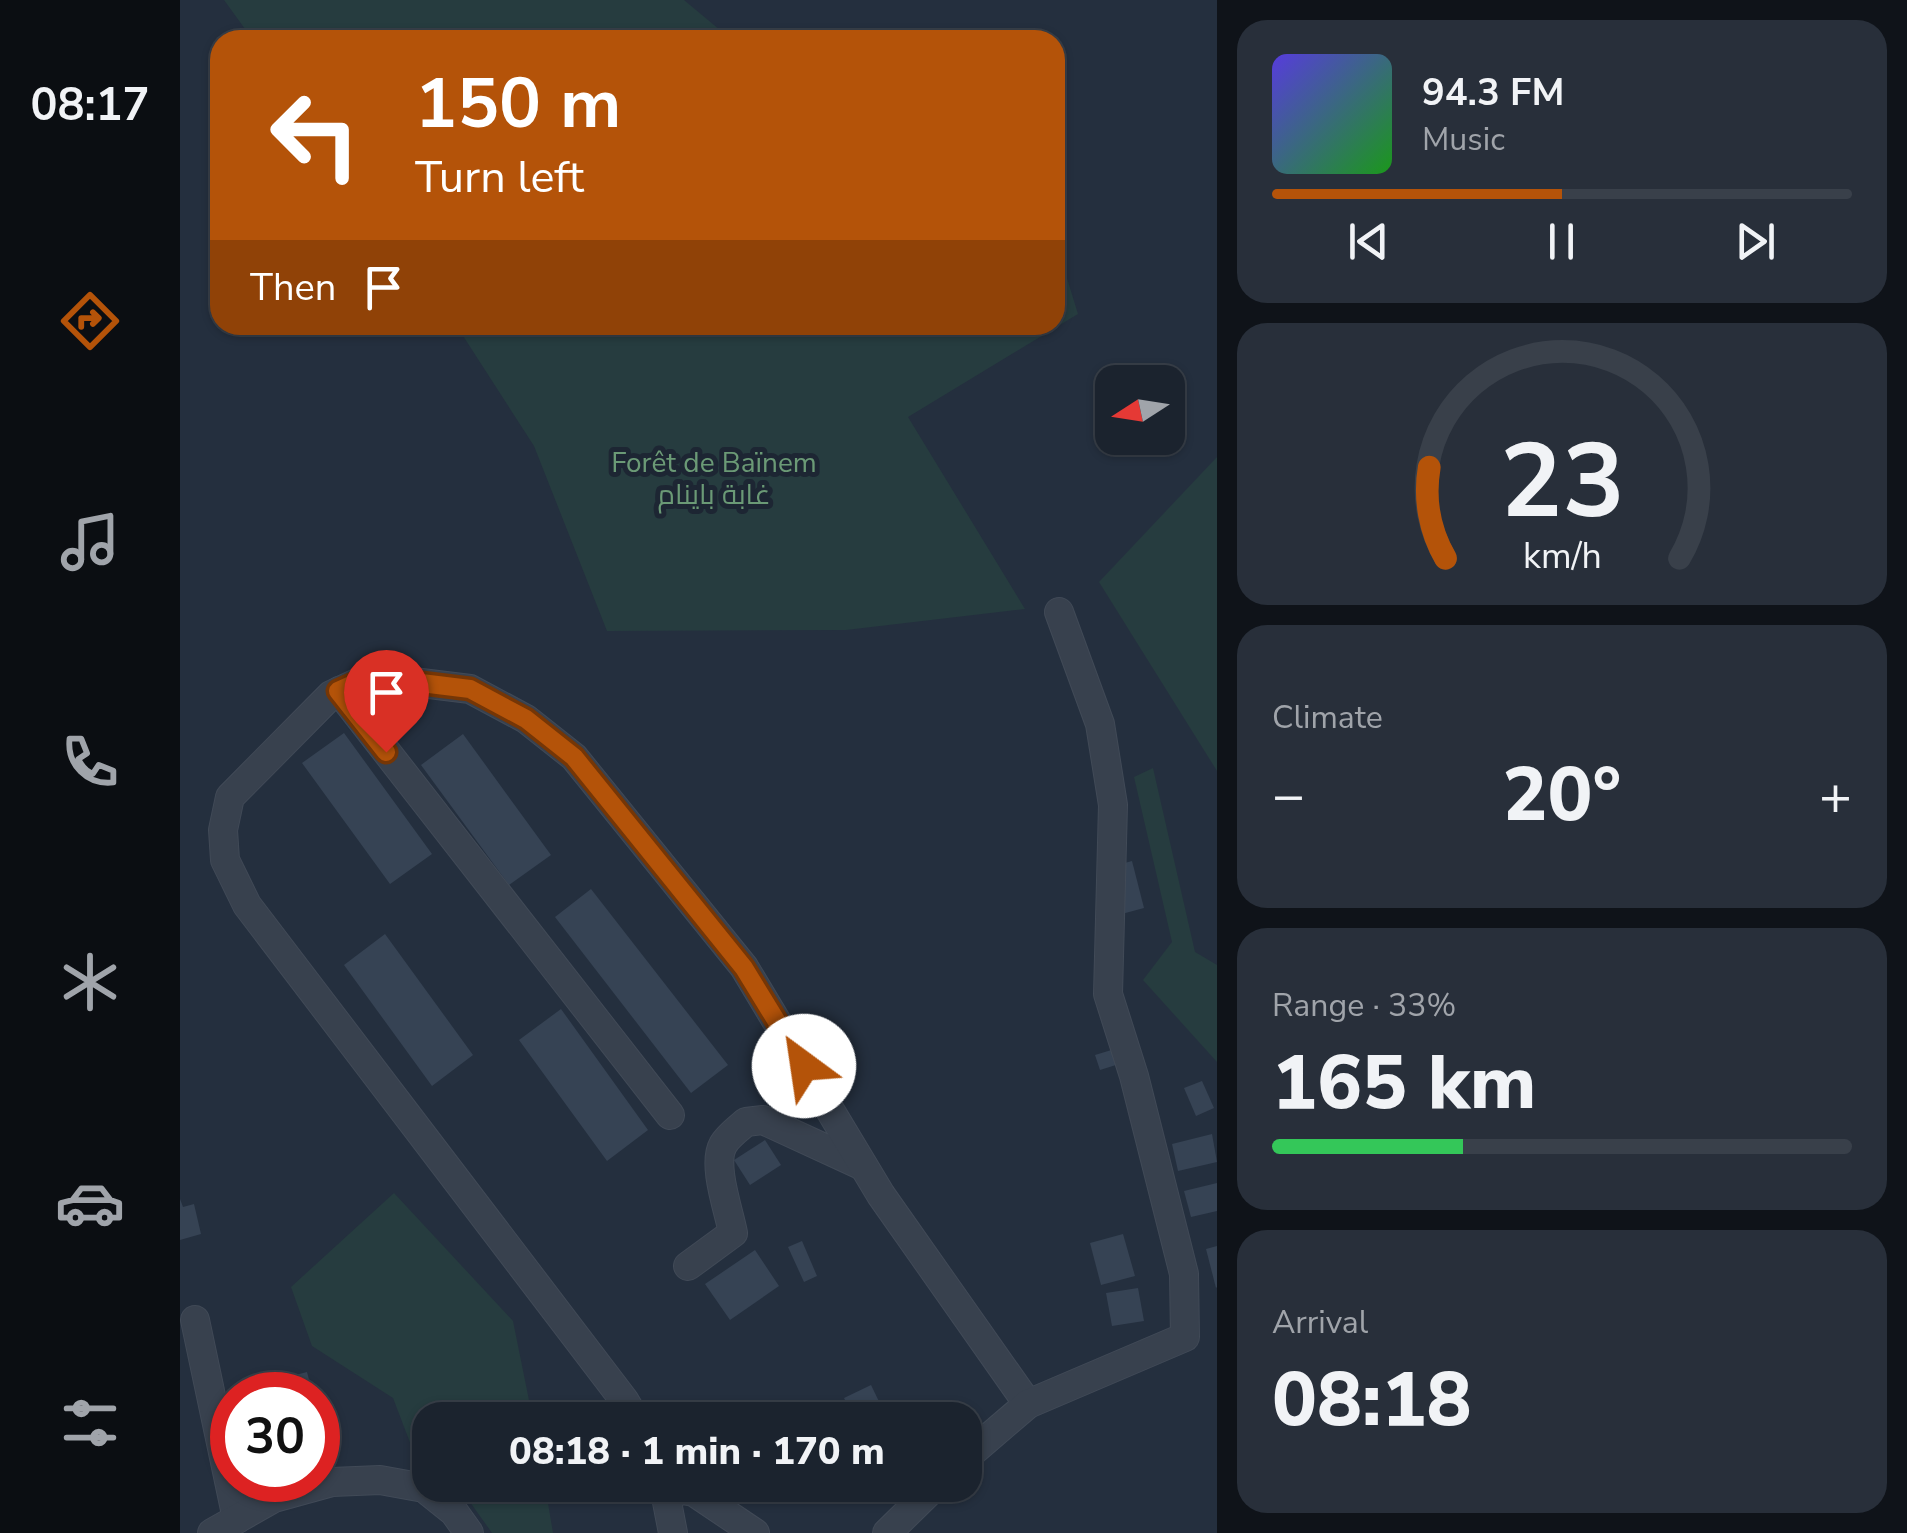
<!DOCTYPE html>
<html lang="en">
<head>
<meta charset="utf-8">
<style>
	body { margin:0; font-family:"Nunito Sans",Cairo,sans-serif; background:#282f3a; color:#f1f3f6; height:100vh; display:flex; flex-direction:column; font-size:38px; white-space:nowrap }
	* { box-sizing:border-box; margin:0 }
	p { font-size:32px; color:#a0a4aa }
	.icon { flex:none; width:55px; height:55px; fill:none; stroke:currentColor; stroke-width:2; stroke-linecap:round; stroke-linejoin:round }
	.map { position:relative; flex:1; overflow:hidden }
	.details { display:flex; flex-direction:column; gap:20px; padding:20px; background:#0f1319; width:690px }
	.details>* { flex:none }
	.hud { position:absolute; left:30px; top:30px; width:855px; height:305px; border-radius:30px; box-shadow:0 2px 8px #0004,0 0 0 2px #39404a; background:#b45309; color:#fff; overflow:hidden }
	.needle { width:65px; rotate:258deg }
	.controls { position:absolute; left:915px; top:365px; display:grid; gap:20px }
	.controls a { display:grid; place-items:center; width:90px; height:90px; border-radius:20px; background:#1b232e; box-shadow:0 2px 8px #0004,0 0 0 2px #39404a; font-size:50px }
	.speed { position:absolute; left:30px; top:1372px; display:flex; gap:20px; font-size:50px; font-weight:700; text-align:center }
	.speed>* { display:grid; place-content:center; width:130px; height:130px; border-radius:50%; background:#1b232e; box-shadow:0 2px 8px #0004,0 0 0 2px #39404a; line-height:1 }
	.speed .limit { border:15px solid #d22; background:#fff; color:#111 }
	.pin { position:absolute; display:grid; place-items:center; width:85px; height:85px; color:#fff; margin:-102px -42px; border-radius:50% 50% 50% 0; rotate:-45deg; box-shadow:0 0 10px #0007 }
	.pin .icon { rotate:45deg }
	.me { position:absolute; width:110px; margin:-55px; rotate:329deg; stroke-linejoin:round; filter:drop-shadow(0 0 8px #0008) }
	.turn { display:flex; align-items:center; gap:35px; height:210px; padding:0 40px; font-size:45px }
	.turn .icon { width:130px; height:130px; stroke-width:2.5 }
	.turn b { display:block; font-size:70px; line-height:85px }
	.then { display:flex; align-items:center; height:95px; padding:0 40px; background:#0003; gap:20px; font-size:38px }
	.big { font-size:75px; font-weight:800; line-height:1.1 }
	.details .tile { flex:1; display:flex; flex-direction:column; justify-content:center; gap:15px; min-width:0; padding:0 35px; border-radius:30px; background:#282f3a }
	.details .dial { align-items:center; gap:0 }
	.dial svg { height:260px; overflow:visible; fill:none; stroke:#39404a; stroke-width:7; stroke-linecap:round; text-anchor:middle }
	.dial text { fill:#f1f3f6; stroke:none }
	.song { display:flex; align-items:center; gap:30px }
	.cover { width:120px; height:120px; border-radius:15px; background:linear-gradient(135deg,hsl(250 70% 55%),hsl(120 70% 35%)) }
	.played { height:10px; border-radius:5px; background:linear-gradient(90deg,#b45309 50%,#39404a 50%) }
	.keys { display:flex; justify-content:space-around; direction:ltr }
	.heat { display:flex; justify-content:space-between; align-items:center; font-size:55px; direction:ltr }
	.charge { height:15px; border-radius:8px; background:linear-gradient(90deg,#34c759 33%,#39404a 0) }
	.trip { position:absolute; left:232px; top:1402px; width:570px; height:100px; border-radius:30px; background:#1b232e; box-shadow:0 2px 8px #0004,0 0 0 2px #39404a; font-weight:800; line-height:100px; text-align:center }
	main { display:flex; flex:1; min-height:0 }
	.dock { display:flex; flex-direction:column; width:180px; justify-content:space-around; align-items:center; background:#0b0e12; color:#a0a4aa }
	.dock .icon { width:70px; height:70px }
	.dock .on { color:#b45309 }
	.dock b { font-size:45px; color:#f1f3f6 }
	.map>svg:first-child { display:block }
	.green { fill:#263c3f }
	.building { fill:#364354 }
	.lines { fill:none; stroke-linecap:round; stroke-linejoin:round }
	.minor-casing { stroke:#414a57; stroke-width:30 }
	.minor { stroke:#38414e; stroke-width:28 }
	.route-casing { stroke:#753606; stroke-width:25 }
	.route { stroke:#b45309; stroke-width:18 }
	.labels { text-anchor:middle; stroke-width:10; stroke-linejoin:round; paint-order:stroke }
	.park-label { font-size:28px; fill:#6b9a76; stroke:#1d2633 }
</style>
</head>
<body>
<main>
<nav class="dock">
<b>08:17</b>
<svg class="icon on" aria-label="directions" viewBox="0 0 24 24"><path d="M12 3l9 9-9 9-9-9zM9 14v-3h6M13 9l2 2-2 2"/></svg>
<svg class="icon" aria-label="music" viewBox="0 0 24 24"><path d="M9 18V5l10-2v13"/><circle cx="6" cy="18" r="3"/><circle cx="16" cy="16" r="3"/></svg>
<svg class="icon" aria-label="phone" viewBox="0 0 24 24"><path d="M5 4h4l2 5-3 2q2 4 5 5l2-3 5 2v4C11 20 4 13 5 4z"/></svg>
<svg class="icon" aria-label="climate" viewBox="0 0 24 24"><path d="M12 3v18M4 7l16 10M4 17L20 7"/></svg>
<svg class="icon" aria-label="car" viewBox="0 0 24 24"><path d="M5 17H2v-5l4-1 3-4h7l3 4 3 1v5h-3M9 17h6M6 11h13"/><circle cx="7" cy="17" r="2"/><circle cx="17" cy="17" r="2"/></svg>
<svg class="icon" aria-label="filters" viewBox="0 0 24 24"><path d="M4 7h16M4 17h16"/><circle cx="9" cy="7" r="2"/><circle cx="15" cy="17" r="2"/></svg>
</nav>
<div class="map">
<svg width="1037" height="1533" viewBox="0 0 1037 1533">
	<rect width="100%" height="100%" fill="#242f3e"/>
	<g class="green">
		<path d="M44,0H504L552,40H73Z"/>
		<path d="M875,239L898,314L728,417L845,609L666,630L427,631L354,446L276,325H875Z"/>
		<path d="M1037,457V771L919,582Z"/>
		<path d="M973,768L1015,952L1037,965V1062L963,980L992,942L954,777Z"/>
		<path d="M214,1193L333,1321L353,1420H250V1471L239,1466L213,1398L132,1346L111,1287Z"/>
		<path d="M275,1485H365L373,1533H312L280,1488Z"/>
	</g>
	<g class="building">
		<path d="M164,733L252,854L210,884L122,763Z"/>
		<path d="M283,734L371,855L329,885L241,765Z"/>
		<path d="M952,861L964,908L938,915L926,868Z"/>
		<path d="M411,889L548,1065L511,1093L375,917Z"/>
		<path d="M205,934L293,1055L252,1086L164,965Z"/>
		<path d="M381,1009L468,1130L427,1161L339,1040Z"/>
		<path d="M951,1044L955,1059L920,1070L915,1055Z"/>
		<path d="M1022,1081L1034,1108L1016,1116L1004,1088Z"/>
		<path d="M1032,1134L1037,1162L998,1171L992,1144Z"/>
		<path d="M585,1140L601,1165L570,1185L554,1160Z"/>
		<path d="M1037,1183V1211L1011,1217L1004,1191Z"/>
		<path d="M0,1199L3,1207L14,1204L21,1234L0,1240Z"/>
		<path d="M943,1234L955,1276L921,1285L910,1243Z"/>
		<path d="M622,1241L637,1276L624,1282L608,1247Z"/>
		<path d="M1037,1246V1287L1036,1288L1026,1249Z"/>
		<path d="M575,1250L599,1286L550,1320L525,1284Z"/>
		<path d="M958,1288L964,1321L932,1326L926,1293Z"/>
		<path d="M127,1372L133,1395H105L100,1379Z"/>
		<path d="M691,1385L708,1420H675L664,1398Z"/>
	</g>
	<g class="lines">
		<g class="minor-casing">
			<g id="minor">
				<path d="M159,691L490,1115"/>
				<path d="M508,1266L553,1233C549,1211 532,1165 543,1145C547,1137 559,1128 566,1122L583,1120L683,1166"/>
				<path d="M15,1320L57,1519"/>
				<path d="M456,1420L444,1400L67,905L45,860L43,830L50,797L151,695L181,681H225L290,689L346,719L394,757L564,967L701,1195L848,1404"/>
				<path d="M785,1458L848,1404L1005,1337L1004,1274L954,1076L928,994L933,805L920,724L879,612"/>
				<path d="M32,1533L94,1498L152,1482L200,1480L244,1488L274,1512L289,1533"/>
				<path d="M493,1533L487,1502L497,1489L514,1492L575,1533"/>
				<path d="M707,1533L756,1485"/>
			</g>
		</g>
		<use href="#minor" class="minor"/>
	</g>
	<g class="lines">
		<g class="route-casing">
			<path id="route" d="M206,752L158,691L180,681H225L290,689L346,719L394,757L564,968L624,1066"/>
		</g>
		<use href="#route" class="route"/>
	</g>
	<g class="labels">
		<g class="park-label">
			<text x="534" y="472">Forêt de Baïnem<tspan x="534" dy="32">غابة باينام</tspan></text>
		</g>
	</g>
</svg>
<div class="controls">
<a><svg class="needle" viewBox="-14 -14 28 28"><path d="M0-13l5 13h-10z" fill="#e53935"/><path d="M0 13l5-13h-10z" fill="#a0a4aa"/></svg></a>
</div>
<div class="speed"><div class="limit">30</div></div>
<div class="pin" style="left:206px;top:752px;background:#d93025"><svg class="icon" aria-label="arrive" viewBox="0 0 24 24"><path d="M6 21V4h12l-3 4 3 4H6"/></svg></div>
<svg class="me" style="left:624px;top:1066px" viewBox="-20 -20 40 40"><circle r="19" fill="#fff"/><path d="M0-13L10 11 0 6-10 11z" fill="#b45309"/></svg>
<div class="trip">08:18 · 1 min · 170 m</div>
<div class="hud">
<div class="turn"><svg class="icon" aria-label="left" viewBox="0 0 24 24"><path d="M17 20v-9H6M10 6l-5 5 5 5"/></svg><div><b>150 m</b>Turn left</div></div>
<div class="then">Then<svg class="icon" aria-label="arrive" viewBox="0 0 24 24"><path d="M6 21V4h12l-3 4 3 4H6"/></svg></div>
</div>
</div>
<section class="details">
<div class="tile">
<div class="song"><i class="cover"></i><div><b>94.3 FM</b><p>Music</p></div></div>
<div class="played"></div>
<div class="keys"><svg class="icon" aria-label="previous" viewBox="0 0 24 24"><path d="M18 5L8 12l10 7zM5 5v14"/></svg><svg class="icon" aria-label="pause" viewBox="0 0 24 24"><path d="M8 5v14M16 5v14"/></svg><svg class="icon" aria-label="next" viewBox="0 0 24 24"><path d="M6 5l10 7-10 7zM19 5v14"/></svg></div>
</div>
<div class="tile dial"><svg viewBox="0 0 100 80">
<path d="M14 69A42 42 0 1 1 86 69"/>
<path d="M14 69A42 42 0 0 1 9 41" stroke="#b45309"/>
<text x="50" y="56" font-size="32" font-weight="700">23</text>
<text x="50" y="72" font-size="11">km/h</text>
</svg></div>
<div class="tile"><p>Climate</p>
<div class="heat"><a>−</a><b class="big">20°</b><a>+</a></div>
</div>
<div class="tile"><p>Range · 33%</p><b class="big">165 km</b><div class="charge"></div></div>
<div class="tile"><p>Arrival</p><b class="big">08:18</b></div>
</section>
</main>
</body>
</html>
